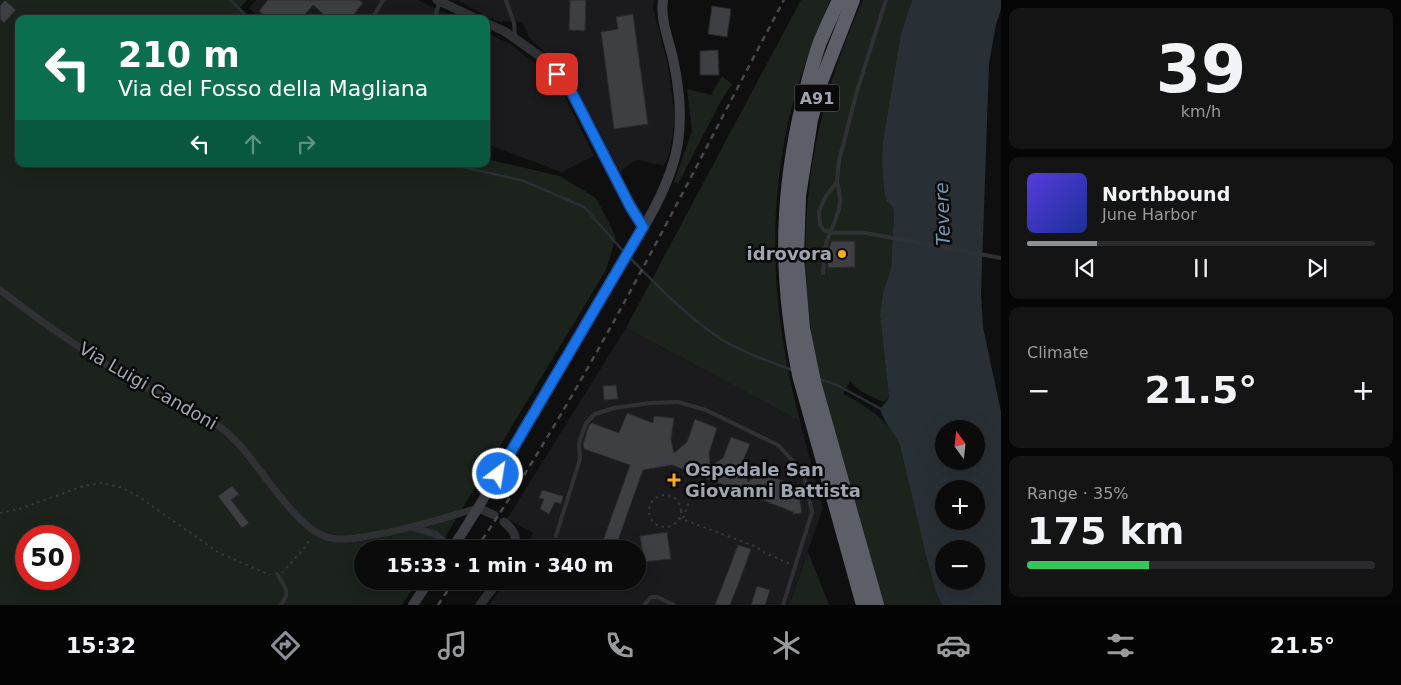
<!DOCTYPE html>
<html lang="en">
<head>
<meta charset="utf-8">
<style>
	body { margin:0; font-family:"DejaVu Sans",sans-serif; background:#141415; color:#f1f3f6; height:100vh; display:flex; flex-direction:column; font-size:19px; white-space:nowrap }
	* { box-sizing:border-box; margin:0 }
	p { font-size:16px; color:#9a9b9d }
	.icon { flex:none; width:28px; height:28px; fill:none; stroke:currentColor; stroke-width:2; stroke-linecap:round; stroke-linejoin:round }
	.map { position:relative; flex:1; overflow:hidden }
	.details { display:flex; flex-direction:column; gap:8px; padding:8px; background:#060607; width:400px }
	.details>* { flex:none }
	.hud { position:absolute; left:15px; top:15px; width:475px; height:152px; border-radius:10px; box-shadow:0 5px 20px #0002,0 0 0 1px #2b2b2d; background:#0b6e4f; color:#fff; overflow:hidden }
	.needle { width:32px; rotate:345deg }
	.buttons { position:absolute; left:935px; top:420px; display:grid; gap:10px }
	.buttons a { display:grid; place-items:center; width:50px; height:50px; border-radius:50%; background:#0b0b0c; box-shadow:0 5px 20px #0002,0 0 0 1px #2b2b2d; font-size:25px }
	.speed { position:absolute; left:15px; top:525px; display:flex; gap:10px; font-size:25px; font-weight:700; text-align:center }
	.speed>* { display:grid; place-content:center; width:65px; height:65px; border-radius:50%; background:#0b0b0c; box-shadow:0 5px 20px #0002,0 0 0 1px #2b2b2d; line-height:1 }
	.speed .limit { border:8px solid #d22; background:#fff; color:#111 }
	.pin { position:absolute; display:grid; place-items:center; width:42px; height:42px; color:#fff; margin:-21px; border-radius:10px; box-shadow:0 2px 8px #0006 }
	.me { position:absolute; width:55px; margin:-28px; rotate:31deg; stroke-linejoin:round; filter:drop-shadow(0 0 4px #0008) }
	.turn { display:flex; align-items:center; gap:18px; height:105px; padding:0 20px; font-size:22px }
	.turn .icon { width:65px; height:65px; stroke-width:2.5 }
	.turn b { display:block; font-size:35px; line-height:42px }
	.lanes { display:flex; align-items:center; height:48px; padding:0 20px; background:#0003; justify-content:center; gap:25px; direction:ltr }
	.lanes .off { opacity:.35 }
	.big { font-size:38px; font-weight:700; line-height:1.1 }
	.details .card { flex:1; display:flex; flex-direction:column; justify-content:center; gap:8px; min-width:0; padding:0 18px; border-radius:10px; background:#141415 }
	.details .dial { align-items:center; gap:0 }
	.dial b { font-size:65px; line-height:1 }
	.song { display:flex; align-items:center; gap:15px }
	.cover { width:60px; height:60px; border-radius:8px; background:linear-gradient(135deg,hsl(250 70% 55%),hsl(230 70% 35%)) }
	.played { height:5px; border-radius:2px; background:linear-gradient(90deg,#8c9099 20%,#2b2b2d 20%) }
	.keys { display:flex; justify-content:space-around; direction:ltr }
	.heat { display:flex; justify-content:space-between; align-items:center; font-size:28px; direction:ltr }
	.charge { height:8px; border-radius:4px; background:linear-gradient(90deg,#34c759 35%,#2b2b2d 0) }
	.trip { position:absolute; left:354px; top:540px; width:292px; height:50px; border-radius:25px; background:#0b0b0c; box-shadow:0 5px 20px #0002,0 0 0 1px #2b2b2d; font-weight:700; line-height:50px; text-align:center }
	.menu { display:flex; height:80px; justify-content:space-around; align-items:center; background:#040405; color:#9a9b9d }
	.menu .icon { width:35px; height:35px }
	.menu .on { color:#8c9099 }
	.menu b { font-size:22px; color:#f1f3f6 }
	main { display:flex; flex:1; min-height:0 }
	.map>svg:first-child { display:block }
	.built { fill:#1b1b1d }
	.green { fill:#1b231c; fill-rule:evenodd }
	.water { fill:#283036; fill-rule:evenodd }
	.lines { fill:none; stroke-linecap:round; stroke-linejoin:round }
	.stream { stroke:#283036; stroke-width:2.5 }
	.building { fill:#3e3f43; stroke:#29292d }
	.path { stroke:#36383c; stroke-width:2; stroke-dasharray:2.5 4; stroke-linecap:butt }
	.service { stroke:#303135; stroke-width:4 }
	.minor { stroke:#303135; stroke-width:7 }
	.tertiary { stroke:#303135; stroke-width:9 }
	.secondary { stroke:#3e4045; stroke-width:10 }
	.motorway { stroke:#5c5f67; stroke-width:14 }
	.rail { stroke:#47494f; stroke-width:2.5; stroke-dasharray:6 5; stroke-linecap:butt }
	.route-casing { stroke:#114b97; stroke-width:12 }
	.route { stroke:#1a73e8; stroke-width:9 }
	.poi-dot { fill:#f6ab22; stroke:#0a0a0b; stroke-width:2 }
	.labels { text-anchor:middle; stroke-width:5; stroke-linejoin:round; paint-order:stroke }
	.shield { fill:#0a0a0b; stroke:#737680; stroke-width:1 }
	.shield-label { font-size:16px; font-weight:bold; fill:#a0a5b2 }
	.poi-label { font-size:18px; font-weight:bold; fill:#a0a5b2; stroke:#0a0a0b; text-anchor:end }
	.street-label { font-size:18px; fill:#a0a5b2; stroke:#0a0a0b }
	.water-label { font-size:19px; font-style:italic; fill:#7594af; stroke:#0a0a0b }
</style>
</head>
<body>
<main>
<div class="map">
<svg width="1001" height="605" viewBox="0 0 1001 605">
	<rect width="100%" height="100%" fill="#0f0f10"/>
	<g class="built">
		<path d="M256,0H418L457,19H261L249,8Z"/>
		<path d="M457,0H654L653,8L667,61L675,118L670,151L666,162L663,166L638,160L631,163L620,172L572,79L529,37L522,22L496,21Z"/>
		<path d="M486,32L510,44L550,75L563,93L594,156L562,172L486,144Z"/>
		<path d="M626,328L800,421L823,508L789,605H489L507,581H638V549H525L533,533L507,519Z"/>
	</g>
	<g class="green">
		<path d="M0,0H247L239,9L247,19H19V164H486V159L560,176L596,198L616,237L606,270L438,549H362V581H417L402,605H0ZM26,536H69V579H26Z"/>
		<path d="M801,0H830C814,38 799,78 789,118C766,222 773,319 800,421L626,328Z"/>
		<path d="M863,0H912L901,33L883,141L884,189L886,201L893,207L894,214L891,268L883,293L880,315L889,398L883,402C871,397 858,391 850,381L843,394C851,397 857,401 864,406C884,419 896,431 902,454L927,560L934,584L942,605H884C867,547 850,489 834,430C828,407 821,384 816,361C792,235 810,115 863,0Z"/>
		<path d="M722,76L732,84L721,101L678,184L674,182L692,131L687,89L711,95Z"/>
		<path d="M808,552L829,605H789Z"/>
	</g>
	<path class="water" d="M912,0H1001V9L996,24L989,64L981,294L983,327L1001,412V605H942L936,592L927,560L900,446C895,433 884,423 880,409L889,398L880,315L883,293L891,268L894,214L893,207L886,201L884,189L882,162L883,141L901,33ZM944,429H976V461H944ZM944,489H976V521H944ZM944,549H976V581H944Z"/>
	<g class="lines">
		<g class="stream">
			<path d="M230,0L250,19"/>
			<path d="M449,164L524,181L584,207L625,253"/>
			<path d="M629,257C656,284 683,313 715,335C736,350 768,361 792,370"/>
			<path d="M819,379L837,385L881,409"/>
		</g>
	</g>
	<g class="building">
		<path d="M5,0L16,10L4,23L0,19V6Z"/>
		<path d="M268,0H359L363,3L350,19H329L313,5L301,19H269L259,11Z"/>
		<path d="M570,0H586L585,31L569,30Z"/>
		<path d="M712,6L731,9L727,37L708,34Z"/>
		<path d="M633,14L648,124L614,129L601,32L618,29L616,17Z"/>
		<path d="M718,50L719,75H700V51Z"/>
		<path d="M831,241H855V267L828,268V255Z"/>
		<path d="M616,385L618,399L604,400L603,386Z"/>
		<path d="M627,413L653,423L654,416L674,418L671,440L674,453L687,442L695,419L717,428L709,453L710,466L723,458L731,437L750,444L741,466L746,467L748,482L759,472L783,481L784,490L798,488L802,513L793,514V512L672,465L643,470L615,549H600L630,465L584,449L583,444L589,425L592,423L619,433Z"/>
		<path d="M232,486L239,494L231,500L249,523L242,528L218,496Z"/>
		<path d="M542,490L563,496L561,504L555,502L549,514L540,509L544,499L539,498Z"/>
		<path d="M667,532L671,559L644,562L640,536Z"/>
		<path d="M738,545L751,549L740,580L730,605H715Z"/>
		<path d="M757,586L770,590L765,605H751Z"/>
	</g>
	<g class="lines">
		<g class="path">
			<circle cx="665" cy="511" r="16"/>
			<path d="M0,513L19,509L84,486L101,483L120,487L138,496L219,553L270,575"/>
			<path d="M679,518L757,547L761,551L790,564"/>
			<path d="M683,518L696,482"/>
			<path d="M282,573L306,546L310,538"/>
		</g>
		<g class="service">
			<path d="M506,0L514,23L515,36"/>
			<path d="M886,0L857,91L839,161L837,182L826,196L819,211L820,225L824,230L833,233H866L1001,258"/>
			<path d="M372,19L383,0"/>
			<path d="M434,19L440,1"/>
			<path d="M823,273C824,262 824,250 827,241C835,218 845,208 837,182"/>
			<path d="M556,536L580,459L579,443L586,423L595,414L614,408L650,403L678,402L706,410L778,445L803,472L812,512L783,605"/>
			<path d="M277,574C285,587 291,592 281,605"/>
			<path d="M644,605L651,597H657L674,605"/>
		</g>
		<g class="minor">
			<path d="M0,290C44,324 90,356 138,383C167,399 199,410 225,431C256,455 293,530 330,538C346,541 363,537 379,534C413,528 445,518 478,508"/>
			<path d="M414,528L435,534L452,548"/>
		</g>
		<g class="tertiary">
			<path d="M437,0L477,19"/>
			<path d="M486,23L504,31L544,59L570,89L630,206L643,227"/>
			<path d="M478,508L494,515"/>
			<path d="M504,522C514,530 518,537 514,549"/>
			<path d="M480,605L498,581"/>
		</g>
		<g class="secondary">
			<path d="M452,549L478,508C521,435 564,362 607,288C632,246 671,191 678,142C682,116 679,86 673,59C669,40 660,20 663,0"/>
			<path d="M413,605L429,581"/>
		</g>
		<g class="motorway">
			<path d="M839,0C832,14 826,28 820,42C811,67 805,93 799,119C780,209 781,284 799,375L863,605"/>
			<path d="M853,0L821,82L811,120L799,196L797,257L803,328L814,382L877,605"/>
		</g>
		<g class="rail">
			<path d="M476,549C594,375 685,185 784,0"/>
			<path d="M438,605L454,581"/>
		</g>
	</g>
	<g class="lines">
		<g class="route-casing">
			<path id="route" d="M498,474L643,227L630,206L570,89L557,74"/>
		</g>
		<use href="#route" class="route"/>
	</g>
	<g class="poi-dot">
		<circle cx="842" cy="254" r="5"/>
		<path d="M671.5 472.5h5v5h5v5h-5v5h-5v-5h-5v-5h5z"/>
	</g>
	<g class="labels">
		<rect class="shield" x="794.5" y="84.5" width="45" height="27" rx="4"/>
		<g class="shield-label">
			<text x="817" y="104">A91</text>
		</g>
		<g class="poi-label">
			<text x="832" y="260">idrovora</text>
			<text x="685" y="476" text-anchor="start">Ospedale San<tspan x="685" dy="21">Giovanni Battista</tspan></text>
		</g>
		<g class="street-label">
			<text transform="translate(148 386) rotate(30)" y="6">Via Luigi Candoni</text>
		</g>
		<g class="water-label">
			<text transform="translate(942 214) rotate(-92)" y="7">Tevere</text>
		</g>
	</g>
</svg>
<div class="buttons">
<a><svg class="needle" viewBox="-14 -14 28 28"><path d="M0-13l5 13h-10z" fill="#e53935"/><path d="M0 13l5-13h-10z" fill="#9a9b9d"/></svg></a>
<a>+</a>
<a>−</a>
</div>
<div class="speed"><div class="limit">50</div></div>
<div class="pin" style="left:557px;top:74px;background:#d93025"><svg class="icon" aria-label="arrive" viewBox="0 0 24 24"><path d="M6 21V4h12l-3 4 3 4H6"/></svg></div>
<svg class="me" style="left:498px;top:474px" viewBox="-20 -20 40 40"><circle r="17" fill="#1a73e8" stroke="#fff" stroke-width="3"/><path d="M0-11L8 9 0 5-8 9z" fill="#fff"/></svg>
<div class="trip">15:33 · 1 min · 340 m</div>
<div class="hud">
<div class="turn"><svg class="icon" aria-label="left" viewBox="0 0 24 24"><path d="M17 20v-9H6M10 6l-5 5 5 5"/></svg><div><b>210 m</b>Via del Fosso della Magliana</div></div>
<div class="lanes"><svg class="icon" aria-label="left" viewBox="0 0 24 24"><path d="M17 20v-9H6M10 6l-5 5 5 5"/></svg><svg class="icon off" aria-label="ahead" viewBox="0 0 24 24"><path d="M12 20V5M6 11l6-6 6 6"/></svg><svg class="icon off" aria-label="right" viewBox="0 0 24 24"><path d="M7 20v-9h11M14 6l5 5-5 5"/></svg></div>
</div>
</div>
<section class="details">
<div class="card dial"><b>39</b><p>km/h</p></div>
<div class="card">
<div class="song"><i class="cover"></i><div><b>Northbound</b><p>June Harbor</p></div></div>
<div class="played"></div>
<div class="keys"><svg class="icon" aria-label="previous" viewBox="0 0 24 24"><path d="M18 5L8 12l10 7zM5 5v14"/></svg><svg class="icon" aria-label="pause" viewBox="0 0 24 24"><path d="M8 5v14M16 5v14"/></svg><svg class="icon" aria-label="next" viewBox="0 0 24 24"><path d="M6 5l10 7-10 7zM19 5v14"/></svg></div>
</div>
<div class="card"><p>Climate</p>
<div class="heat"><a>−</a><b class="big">21.5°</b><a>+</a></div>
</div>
<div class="card"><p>Range · 35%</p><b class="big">175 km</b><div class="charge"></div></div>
</section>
</main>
<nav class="menu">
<b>15:32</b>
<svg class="icon on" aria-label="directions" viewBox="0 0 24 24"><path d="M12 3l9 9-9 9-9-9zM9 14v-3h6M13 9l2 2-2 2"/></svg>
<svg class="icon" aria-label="music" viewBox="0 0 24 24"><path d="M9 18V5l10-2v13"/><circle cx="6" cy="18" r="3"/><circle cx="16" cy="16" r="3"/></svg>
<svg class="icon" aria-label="phone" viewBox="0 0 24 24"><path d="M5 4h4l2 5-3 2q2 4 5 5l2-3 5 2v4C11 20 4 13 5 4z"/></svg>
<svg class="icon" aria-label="climate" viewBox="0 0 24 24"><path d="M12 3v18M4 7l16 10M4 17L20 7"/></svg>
<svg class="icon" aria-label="car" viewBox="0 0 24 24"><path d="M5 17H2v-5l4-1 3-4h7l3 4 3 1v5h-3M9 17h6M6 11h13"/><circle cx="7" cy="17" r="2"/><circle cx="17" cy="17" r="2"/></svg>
<svg class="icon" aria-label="filters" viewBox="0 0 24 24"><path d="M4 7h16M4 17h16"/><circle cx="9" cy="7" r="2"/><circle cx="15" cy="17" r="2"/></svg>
<b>21.5°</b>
</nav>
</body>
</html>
